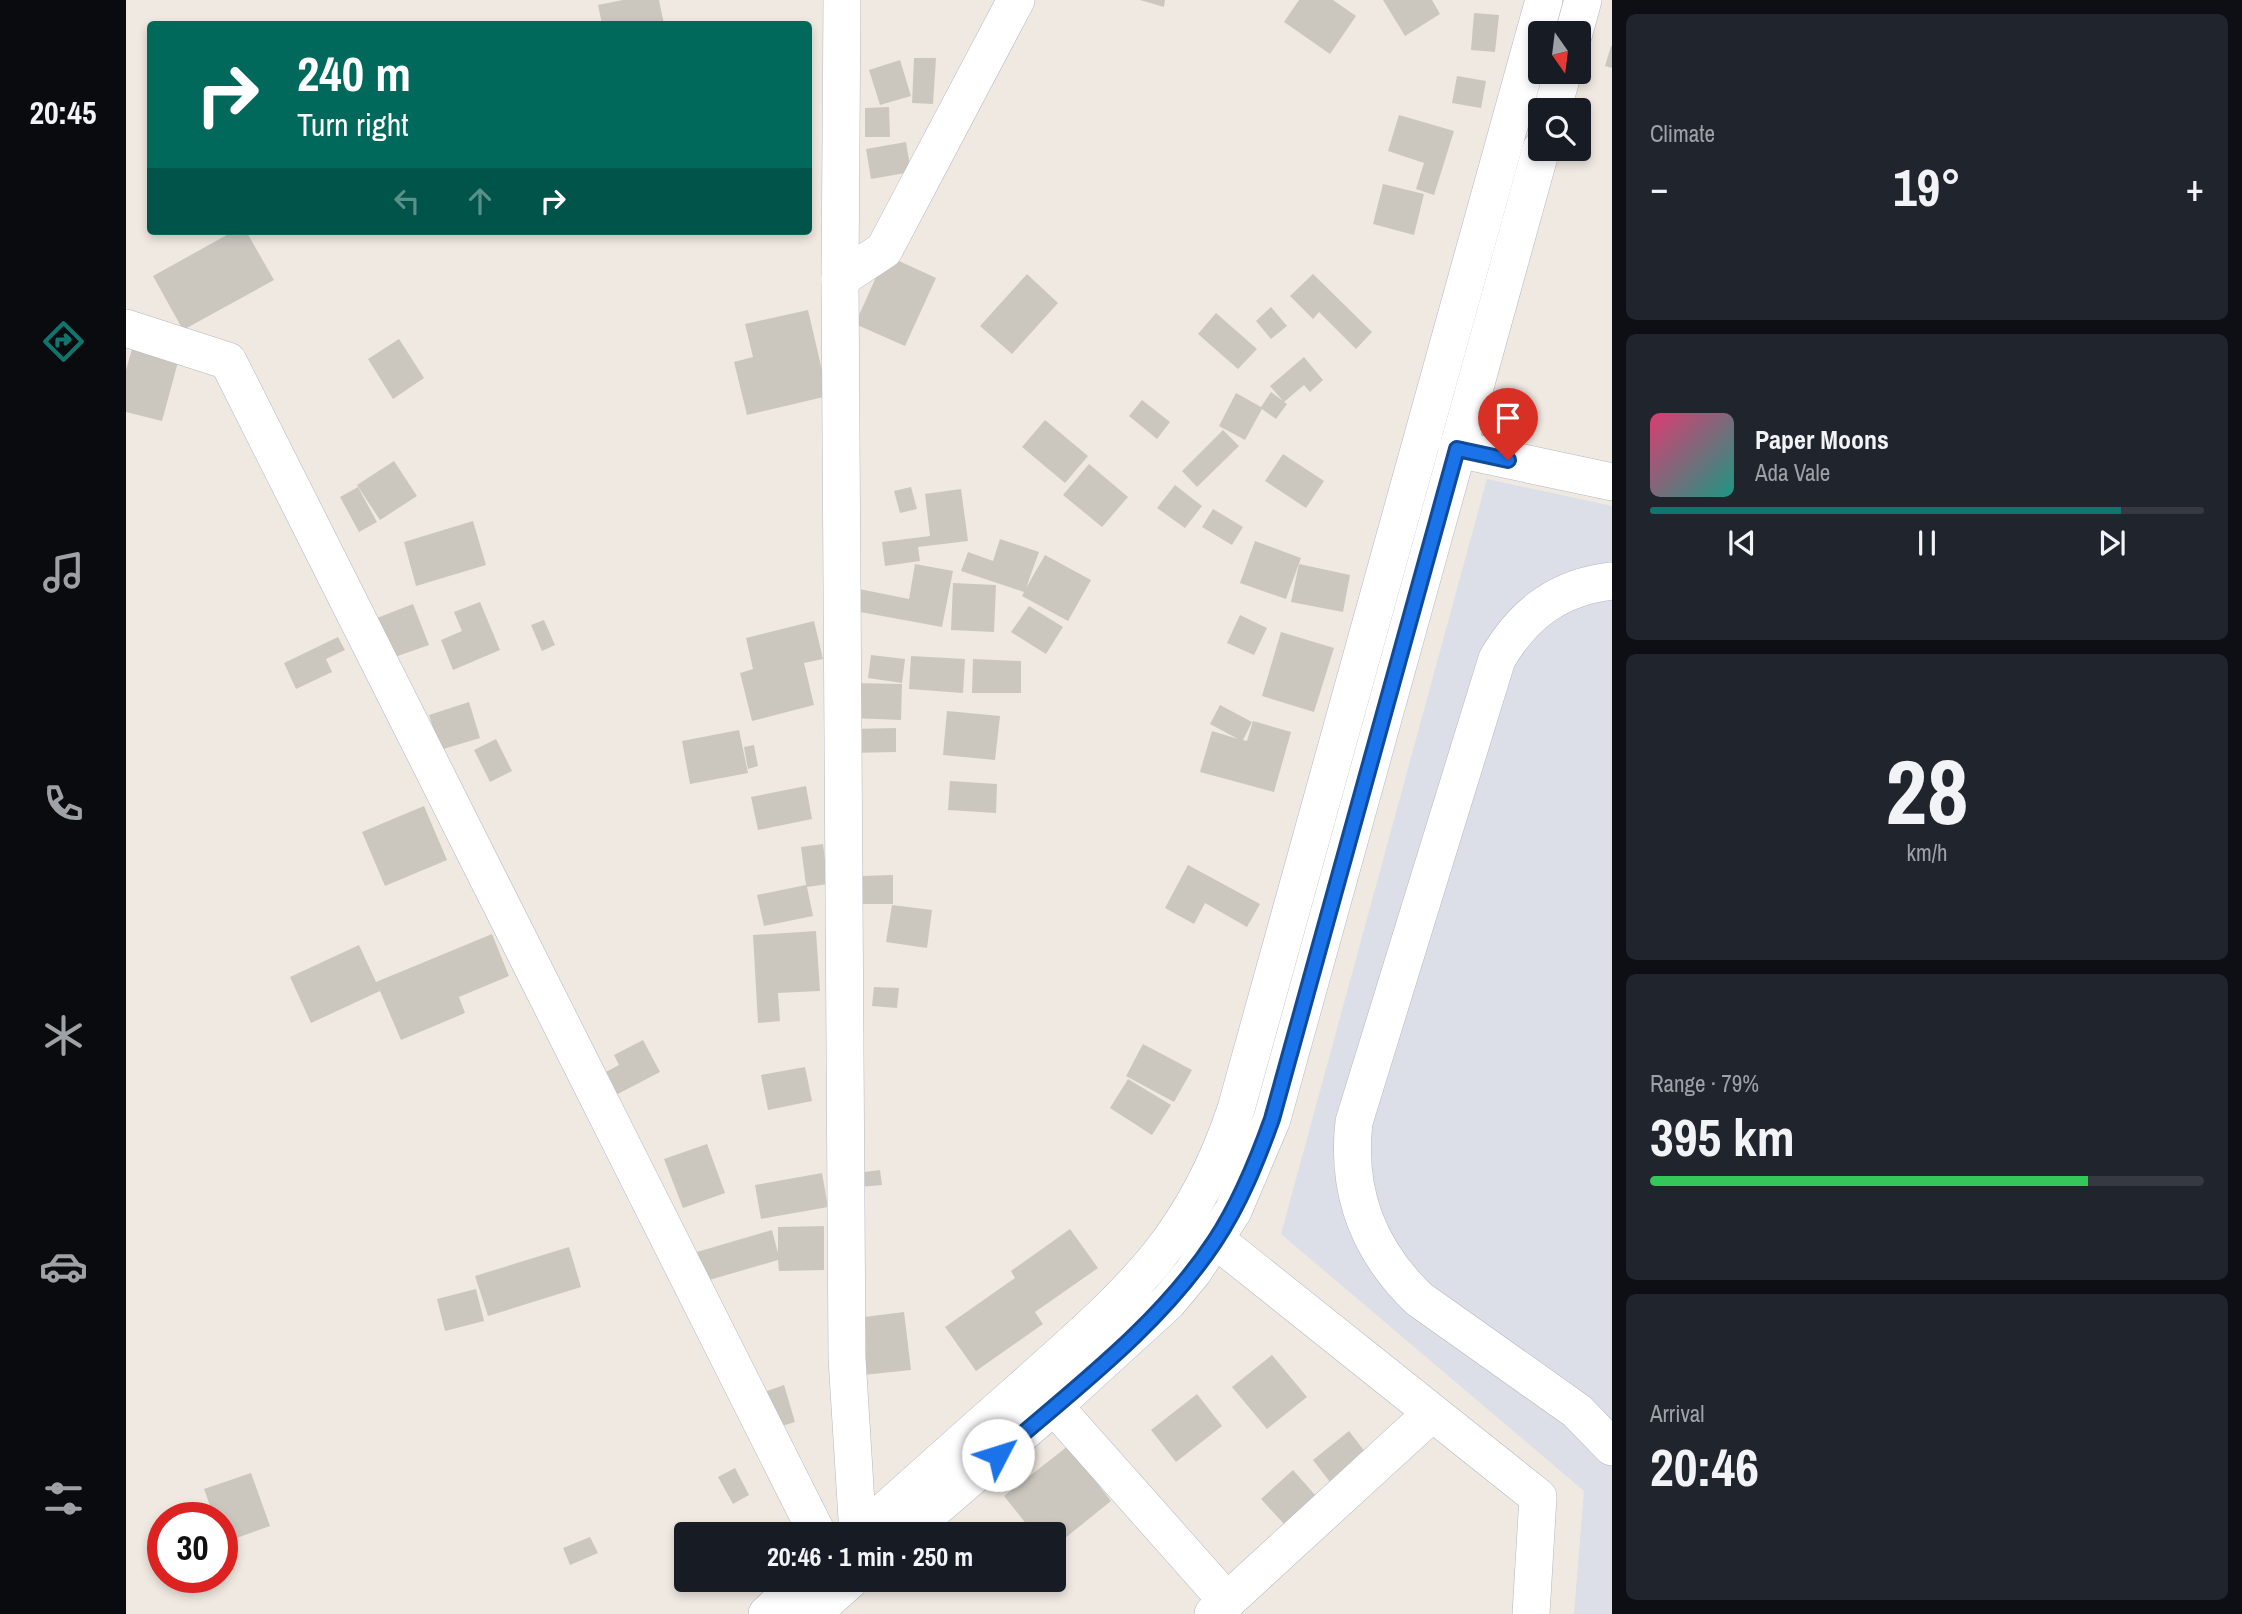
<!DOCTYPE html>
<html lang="en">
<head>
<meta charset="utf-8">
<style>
	body { margin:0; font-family:"Archivo Narrow",sans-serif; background:#20242c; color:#f1f3f6; height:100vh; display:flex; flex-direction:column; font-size:26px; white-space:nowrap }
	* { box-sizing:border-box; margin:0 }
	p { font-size:23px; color:#9ea1a6 }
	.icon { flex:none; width:38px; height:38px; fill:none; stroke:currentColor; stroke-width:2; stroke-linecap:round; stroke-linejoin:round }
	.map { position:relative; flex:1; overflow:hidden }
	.drawer { display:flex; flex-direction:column; gap:14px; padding:14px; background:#0d0f14; width:630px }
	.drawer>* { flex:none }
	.hud { position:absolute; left:21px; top:21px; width:665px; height:214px; border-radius:7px; box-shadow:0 4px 10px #0003; background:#00695c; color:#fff; overflow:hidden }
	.needle { width:46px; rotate:166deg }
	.tools { position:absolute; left:1402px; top:21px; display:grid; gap:14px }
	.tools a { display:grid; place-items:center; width:63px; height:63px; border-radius:7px; background:#171b24; box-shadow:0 4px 10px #0003; font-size:35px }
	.speed { position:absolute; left:21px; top:1502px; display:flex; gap:14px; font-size:35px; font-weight:700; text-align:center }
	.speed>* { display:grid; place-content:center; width:91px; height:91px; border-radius:50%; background:#171b24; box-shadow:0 4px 10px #0003; line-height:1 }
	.speed .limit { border:10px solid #d22; background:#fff; color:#111 }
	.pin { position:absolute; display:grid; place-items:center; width:60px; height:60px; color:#fff; margin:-72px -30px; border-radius:50% 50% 50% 0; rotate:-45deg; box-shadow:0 0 7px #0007 }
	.pin .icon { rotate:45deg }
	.me { position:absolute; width:77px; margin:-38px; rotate:50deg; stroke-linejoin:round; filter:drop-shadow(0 0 5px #0008) }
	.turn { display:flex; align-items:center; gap:24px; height:147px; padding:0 35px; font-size:32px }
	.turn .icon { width:91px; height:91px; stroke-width:2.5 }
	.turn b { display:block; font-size:49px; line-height:60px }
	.lanes { display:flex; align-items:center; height:66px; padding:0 35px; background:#0003; justify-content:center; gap:35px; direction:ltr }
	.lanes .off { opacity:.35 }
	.big { font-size:52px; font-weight:700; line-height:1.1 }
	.drawer .widget { flex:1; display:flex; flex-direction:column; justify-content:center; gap:10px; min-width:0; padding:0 24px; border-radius:10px; background:#20242c }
	.drawer .dial { align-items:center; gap:0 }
	.dial b { font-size:91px; line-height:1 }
	.song { display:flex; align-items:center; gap:21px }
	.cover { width:84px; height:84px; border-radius:10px; background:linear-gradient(135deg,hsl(340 70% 55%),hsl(170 70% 35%)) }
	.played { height:7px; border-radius:4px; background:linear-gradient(90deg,#0f766e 85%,#363941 85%) }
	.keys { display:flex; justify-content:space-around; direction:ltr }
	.heat { display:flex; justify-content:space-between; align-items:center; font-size:38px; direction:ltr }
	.charge { height:10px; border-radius:5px; background:linear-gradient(90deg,#34c759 79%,#363941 0) }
	.trip { position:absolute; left:548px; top:1522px; width:392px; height:70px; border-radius:7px; background:#171b24; box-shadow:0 4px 10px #0003; font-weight:700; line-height:70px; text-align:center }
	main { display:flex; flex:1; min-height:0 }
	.dock { display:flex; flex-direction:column; width:126px; justify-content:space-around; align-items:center; background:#090b0e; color:#9ea1a6 }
	.dock .icon { width:49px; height:49px }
	.dock .current { color:#0f766e }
	.dock b { font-size:32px; color:#f1f3f6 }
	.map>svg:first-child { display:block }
	.airport { fill:#dcdee8 }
	.building { fill:#cbc7bf }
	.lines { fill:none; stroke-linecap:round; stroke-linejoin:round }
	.minor-casing { stroke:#b4b7c1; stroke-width:38 }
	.minor { stroke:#fff; stroke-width:37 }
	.route-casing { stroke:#114b97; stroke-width:18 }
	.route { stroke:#1a73e8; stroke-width:12 }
</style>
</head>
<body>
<main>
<nav class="dock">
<b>20:45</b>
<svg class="icon current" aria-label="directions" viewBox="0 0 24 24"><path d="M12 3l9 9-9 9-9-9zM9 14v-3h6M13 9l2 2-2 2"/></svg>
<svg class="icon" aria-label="music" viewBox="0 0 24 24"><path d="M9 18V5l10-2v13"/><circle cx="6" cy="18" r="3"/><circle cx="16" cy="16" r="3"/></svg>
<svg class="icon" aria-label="phone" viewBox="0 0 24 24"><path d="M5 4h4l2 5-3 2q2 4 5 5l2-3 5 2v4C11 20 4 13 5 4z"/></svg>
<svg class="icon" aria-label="climate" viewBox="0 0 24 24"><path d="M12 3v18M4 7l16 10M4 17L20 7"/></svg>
<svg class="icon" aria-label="car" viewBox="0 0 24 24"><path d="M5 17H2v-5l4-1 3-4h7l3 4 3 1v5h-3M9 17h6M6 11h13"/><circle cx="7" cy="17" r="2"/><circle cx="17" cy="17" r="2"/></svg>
<svg class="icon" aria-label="filters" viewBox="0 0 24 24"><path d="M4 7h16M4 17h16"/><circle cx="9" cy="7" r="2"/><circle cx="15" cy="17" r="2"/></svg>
</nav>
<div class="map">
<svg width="1486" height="1614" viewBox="0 0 1486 1614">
	<rect width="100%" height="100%" fill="#efe9e1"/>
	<path class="airport" d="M1361,479L1486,506V1614H1448L1458,1491L1155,1234Z"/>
	<g class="building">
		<path d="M497,0H533L538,24H476L472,5Z"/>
		<path d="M1014,0H1039L1038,7Z"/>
		<path d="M1173,0H1207L1230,16L1204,54L1158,22Z"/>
		<path d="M1257,0H1306L1314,14L1279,36Z"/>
		<path d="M1348,13L1373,15L1369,52L1345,50Z"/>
		<path d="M1485,46H1486V68L1479,66Z"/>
		<path d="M788,58H810L807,104L786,103Z"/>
		<path d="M774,60L785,96L754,105L743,70Z"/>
		<path d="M1331,76L1360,81L1355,108L1326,103Z"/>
		<path d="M763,107L764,137H739V108Z"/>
		<path d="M1273,115L1328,131L1308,195L1290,189L1298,163L1262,151Z"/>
		<path d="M780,142L785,172L745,179L740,149Z"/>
		<path d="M1257,184L1298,194L1288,235L1247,224Z"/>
		<path d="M108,231H120L148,280L57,330L27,276Z"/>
		<path d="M760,255L810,278L779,346L729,324Z"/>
		<path d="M901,274L932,303L886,354L854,326Z"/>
		<path d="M1187,274L1246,332L1230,349L1193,312L1187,319L1164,296Z"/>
		<path d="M1145,307L1161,326L1145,339L1130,321Z"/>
		<path d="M682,310L702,396L621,415L608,362L627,357L619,324Z"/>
		<path d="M1090,313L1131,349L1112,369L1072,334Z"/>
		<path d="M273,339L298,378L267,399L242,359Z"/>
		<path d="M6,349L52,362L36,421L0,412V370Z"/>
		<path d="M1178,357L1197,380L1184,392L1178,385L1158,402L1161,404L1150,419L1136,409L1119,440L1093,426L1110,393L1135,407L1145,392L1157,401L1144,386Z"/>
		<path d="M1016,400L1044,422L1031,439L1003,416Z"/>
		<path d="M919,420L962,456L939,483L896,447Z"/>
		<path d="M1097,430L1113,446L1071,487L1056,471Z"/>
		<path d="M1157,454L1198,481L1180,508L1139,481Z"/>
		<path d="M268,461L291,496L254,520L231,485Z"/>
		<path d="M963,464L1002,497L976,527L937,495Z"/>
		<path d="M1049,485L1076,506L1059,528L1031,508Z"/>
		<path d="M232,487L251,522L233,532L214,497Z"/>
		<path d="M785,487L791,509L774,513L768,491Z"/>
		<path d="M835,489L842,541L792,547L794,561L759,566L756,542L804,536L799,494Z"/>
		<path d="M1087,509L1117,527L1106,545L1076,527Z"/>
		<path d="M347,521L360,565L290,586L278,542Z"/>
		<path d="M874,539L913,552L900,588L919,555L965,580L942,621L896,596L898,592L835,571L842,552L867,561Z"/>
		<path d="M1129,541L1175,558L1160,599L1114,583Z"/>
		<path d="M789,564L827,571L816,627L729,611L733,589L783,599Z"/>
		<path d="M1173,564L1224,575L1217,612L1165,602Z"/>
		<path d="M827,583L870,585L868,632L825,630Z"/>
		<path d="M354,602L374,650L327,670L315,640L336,631L328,612Z"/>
		<path d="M287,604L303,645L266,658L251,618Z"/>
		<path d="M903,606L937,627L920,654L885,632Z"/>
		<path d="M1114,615L1141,628L1128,655L1101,643Z"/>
		<path d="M418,620L429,645L416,651L405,625Z"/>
		<path d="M688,621L697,659L678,663L688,705L626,721L614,673L627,669L620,638Z"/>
		<path d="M1155,632L1208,648L1188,712L1136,696Z"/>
		<path d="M212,637L219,650L200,659L206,672L170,689L158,663Z"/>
		<path d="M745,655L779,659L776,683L742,678Z"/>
		<path d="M785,656L839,659L837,693L783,689Z"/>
		<path d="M847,659L895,661V693H846Z"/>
		<path d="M726,683L776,684L775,720L725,718Z"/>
		<path d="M343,702L354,738L314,750L303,715Z"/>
		<path d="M1094,705L1126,722L1117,740L1121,741L1127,721L1165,732L1148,792L1074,772L1086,731L1112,739L1084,724Z"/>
		<path d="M821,711L874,716L869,760L817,755Z"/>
		<path d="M770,728V752L724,753V729Z"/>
		<path d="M613,730L622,773L564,784L556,741Z"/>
		<path d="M370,739L386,771L364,782L348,750Z"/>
		<path d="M628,745L632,766L622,769L618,747Z"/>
		<path d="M824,781L871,784L870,813L822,810Z"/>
		<path d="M680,786L686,819L632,830L625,797Z"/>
		<path d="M298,806L321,860L259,886L236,832Z"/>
		<path d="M697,844L702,884L681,887L687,916L638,926L631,895L680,885L675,847Z"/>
		<path d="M1062,865L1134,904L1121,927L1079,903L1068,924L1039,908Z"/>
		<path d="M767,875V904H735L734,876Z"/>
		<path d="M766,905L806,910L801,948L760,942Z"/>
		<path d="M690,931L694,991L652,993L654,1021L632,1023L627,935Z"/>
		<path d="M366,934L383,976L333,997L339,1013L275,1040L254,991L185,1023L164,977L233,945L250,982Z"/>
		<path d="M748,987L773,988L771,1008L746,1006Z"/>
		<path d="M517,1040L534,1072L486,1097L474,1075L493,1065L488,1055Z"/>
		<path d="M1017,1044L1066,1070L1048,1102L1000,1076Z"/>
		<path d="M679,1067L686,1101L642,1110L635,1075Z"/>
		<path d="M1002,1079L1045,1105L1026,1135L984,1108Z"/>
		<path d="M581,1144L599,1193L557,1208L538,1159Z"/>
		<path d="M754,1170L756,1185L733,1187L731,1173Z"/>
		<path d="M696,1173L702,1207L635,1219L629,1185Z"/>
		<path d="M698,1226V1270L653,1271L652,1260L580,1281L571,1252L646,1230L652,1253V1227Z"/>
		<path d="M944,1229L972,1268L909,1312L917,1324L850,1371L819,1327L889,1278L885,1271Z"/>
		<path d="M443,1247L455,1287L362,1316L349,1276Z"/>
		<path d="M350,1289L358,1321L319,1331L311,1299Z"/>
		<path d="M778,1312L785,1370L737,1375L730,1318Z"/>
		<path d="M1146,1355L1181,1397L1141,1429L1106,1387Z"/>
		<path d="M658,1385L669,1422L646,1429L635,1393Z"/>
		<path d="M1071,1394L1096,1426L1050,1462L1025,1430Z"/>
		<path d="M1223,1431L1250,1466L1214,1495L1187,1460Z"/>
		<path d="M942,1446L985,1501L928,1547V1535H909L878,1496Z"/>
		<path d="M609,1468L623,1495L607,1504L592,1477Z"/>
		<path d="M1167,1470L1190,1496L1169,1536L1135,1499Z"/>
		<path d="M125,1473L144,1526L97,1543L96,1517H88L78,1489Z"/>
		<path d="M464,1537L472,1553L444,1565L437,1548Z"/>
	</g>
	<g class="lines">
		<g class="minor-casing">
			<g id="minor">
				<path d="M716,0L714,279L721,1358L732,1535"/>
				<path d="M1448,33L1457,0"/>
				<path d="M1426,110L1437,72"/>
				<path d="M714,279L758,250L890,0"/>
				<path d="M0,328L102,361L692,1535"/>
				<path d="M1331,449L1486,482"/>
				<path d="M1486,581C1433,587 1398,613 1371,659L1228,1122C1220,1192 1242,1250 1293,1299L1451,1411L1486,1447"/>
				<path d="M1090,1240L1412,1497L1405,1614"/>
				<path d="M928,1406L1101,1601"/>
				<path d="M732,1535C787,1486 841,1437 896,1389C998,1297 1065,1245 1110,1109L1418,0"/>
				<path d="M778,1535L928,1406L1042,1302L1067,1272L1107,1211L1146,1119L1415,149"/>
				<path d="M641,1614L678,1580"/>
				<path d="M686,1614L724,1580"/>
				<path d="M1087,1614L1306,1413"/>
			</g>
		</g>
		<use href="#minor" class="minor"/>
	</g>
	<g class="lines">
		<g class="route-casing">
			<path id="route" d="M872,1455C948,1389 1033,1326 1089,1241C1114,1203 1131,1161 1146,1119L1331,449L1382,460"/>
		</g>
		<use href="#route" class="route"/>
	</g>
</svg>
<div class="tools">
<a><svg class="needle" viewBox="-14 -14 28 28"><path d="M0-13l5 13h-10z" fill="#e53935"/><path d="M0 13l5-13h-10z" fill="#9ea1a6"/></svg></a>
<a><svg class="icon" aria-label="search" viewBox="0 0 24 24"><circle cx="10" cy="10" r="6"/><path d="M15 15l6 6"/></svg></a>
</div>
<div class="speed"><div class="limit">30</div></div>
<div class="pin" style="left:1382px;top:460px;background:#d93025"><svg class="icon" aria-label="arrive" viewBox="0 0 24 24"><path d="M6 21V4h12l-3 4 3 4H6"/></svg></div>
<svg class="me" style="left:872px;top:1455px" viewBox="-20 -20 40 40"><circle r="19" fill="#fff"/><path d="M0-13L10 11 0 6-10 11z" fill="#1a73e8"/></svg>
<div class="trip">20:46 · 1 min · 250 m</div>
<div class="hud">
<div class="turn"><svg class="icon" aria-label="right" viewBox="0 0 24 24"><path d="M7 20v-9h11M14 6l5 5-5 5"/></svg><div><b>240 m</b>Turn right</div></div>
<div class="lanes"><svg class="icon off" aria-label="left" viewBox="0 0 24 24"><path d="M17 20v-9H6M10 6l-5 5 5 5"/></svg><svg class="icon off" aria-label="ahead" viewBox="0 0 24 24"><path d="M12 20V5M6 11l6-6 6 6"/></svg><svg class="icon" aria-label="right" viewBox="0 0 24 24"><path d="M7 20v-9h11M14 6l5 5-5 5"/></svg></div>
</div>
</div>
<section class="drawer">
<div class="widget"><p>Climate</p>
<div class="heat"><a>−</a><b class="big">19°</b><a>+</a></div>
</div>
<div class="widget">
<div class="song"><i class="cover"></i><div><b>Paper Moons</b><p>Ada Vale</p></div></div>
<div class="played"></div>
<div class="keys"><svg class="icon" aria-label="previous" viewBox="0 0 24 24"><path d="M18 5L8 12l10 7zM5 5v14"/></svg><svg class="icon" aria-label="pause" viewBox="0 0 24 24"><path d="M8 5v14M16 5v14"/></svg><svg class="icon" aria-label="next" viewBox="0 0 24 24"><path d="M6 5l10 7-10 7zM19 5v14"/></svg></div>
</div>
<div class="widget dial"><b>28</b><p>km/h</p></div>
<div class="widget"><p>Range · 79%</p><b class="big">395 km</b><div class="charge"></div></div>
<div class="widget"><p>Arrival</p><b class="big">20:46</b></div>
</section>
</main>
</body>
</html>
